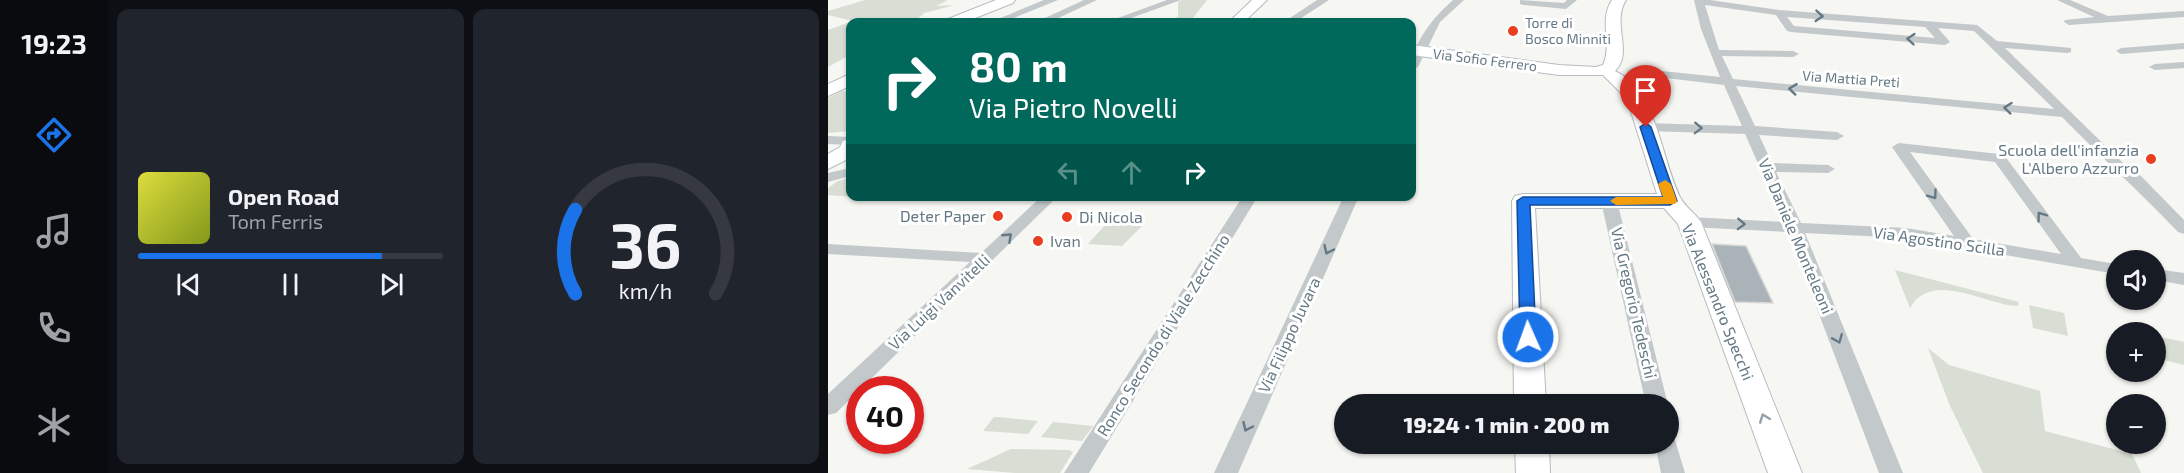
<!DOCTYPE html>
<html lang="en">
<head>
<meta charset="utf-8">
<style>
	body { margin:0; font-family:"Exo 2",sans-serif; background:#20242c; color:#f1f3f6; height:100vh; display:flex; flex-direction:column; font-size:22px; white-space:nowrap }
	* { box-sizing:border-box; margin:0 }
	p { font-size:20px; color:#9ea1a6 }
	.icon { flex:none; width:33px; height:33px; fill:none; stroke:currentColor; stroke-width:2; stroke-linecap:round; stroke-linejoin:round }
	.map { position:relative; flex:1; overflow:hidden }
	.panel { display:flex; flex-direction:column; gap:9px; padding:9px; background:#0d0f14; width:720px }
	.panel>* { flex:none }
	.hud { position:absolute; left:18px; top:18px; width:570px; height:183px; border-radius:12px; box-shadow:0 2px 4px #0004; background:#00695c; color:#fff; overflow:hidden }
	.controls { position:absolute; left:1278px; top:250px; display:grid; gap:12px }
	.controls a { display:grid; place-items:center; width:60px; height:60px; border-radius:50%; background:#171b24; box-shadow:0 2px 4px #0004; font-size:30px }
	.speed { position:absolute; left:18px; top:376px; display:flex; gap:12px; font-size:30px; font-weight:700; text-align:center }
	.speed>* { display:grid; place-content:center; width:78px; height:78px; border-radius:50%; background:#171b24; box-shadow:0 2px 4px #0004; line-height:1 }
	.speed .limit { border:9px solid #d22; background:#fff; color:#111 }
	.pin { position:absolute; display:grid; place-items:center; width:51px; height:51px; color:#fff; margin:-62px -26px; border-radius:50% 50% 50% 0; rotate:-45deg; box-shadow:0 0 6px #0007 }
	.pin .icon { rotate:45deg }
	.me { position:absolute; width:66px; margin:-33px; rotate:358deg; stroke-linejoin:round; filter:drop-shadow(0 0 4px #0008) }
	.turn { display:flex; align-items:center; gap:21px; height:126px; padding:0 24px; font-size:27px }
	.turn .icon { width:78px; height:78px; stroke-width:2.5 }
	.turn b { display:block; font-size:42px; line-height:51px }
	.lanes { display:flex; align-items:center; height:57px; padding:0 24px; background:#0003; justify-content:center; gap:30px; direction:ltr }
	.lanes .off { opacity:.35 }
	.panel .card { flex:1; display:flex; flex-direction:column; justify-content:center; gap:9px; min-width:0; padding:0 21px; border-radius:12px; background:#20242c }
	.panel .dial { align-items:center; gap:0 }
	.dial svg { height:156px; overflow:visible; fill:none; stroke:#363941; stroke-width:7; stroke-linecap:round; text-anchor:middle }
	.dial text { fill:#f1f3f6; stroke:none }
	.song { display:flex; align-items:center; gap:18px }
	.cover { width:72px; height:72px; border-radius:9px; background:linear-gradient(135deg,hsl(60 70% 55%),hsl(70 70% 35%)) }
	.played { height:6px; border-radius:3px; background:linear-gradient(90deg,#1a73e8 80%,#363941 80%) }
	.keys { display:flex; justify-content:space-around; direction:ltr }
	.panel .tiles { flex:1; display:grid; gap:9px; grid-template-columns:repeat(2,1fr) }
	.trip { position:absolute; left:506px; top:394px; width:345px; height:60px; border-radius:30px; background:#171b24; box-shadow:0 2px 4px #0004; font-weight:800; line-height:60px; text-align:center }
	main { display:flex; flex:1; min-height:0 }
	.menu { display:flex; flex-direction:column; width:108px; justify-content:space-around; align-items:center; background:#090b0e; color:#9ea1a6 }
	.menu .icon { width:42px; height:42px }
	.menu .on { color:#1a73e8 }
	.menu b { font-size:27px; color:#f1f3f6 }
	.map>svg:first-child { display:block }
	.green { fill:#d8ded3 }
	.building { fill:#aab4b8; stroke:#d8d7d5; stroke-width:1.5 }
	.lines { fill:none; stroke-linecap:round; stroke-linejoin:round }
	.secondary-casing { stroke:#b5bcbf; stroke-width:2 }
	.street { fill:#c3c8ca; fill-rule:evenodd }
	.secondary { fill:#fff; fill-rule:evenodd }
	.oneway { stroke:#647985 }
	.oneway2 { stroke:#92a1aa }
	.route { fill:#1a73e8; stroke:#114b97; stroke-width:1.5 }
	.slow { fill:#f59e0b }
	.poi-dot { fill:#e93e20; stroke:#fff; stroke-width:2 }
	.labels { text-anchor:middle; stroke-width:6; stroke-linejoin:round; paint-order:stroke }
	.far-poi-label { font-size:14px; fill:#647985; stroke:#fff; text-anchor:start }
	.far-street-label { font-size:14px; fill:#647985; stroke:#fff }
	.poi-label { font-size:16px; fill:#647985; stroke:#fff; text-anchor:end }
	.street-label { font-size:16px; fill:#647985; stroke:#fff }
</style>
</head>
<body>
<main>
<nav class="menu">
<b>19:23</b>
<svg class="icon on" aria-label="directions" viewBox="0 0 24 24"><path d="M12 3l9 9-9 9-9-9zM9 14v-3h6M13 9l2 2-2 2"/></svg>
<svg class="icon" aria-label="music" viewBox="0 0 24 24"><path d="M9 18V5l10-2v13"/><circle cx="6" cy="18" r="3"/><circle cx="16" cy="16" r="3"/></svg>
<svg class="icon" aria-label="phone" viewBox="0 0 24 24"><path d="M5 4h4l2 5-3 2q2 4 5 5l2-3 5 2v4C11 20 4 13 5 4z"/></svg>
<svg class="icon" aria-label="climate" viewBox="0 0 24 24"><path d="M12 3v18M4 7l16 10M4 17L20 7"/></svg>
</nav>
<section class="panel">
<div class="tiles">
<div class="card">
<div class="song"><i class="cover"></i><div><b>Open Road</b><p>Tom Ferris</p></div></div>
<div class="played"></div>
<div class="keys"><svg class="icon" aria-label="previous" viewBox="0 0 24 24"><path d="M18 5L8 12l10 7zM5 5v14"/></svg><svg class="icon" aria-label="pause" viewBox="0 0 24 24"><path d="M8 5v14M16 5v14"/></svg><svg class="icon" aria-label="next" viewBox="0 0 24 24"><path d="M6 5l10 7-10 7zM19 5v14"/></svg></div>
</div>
<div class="card dial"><svg viewBox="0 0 100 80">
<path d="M14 69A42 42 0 1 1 86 69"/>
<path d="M14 69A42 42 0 0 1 14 26" stroke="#1a73e8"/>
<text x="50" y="56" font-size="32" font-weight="700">36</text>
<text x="50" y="72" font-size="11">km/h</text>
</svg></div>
</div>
</section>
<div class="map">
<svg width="1356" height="473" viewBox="0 0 1356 473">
	<rect width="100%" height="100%" fill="#f6f6f3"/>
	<g class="green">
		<path d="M37,0H120L108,6L127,5L96,13C85,28 40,22 22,22V55L0,67V30L25,21L0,15V11Z"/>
		<path d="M354,0H379L364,19L343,22L342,20L350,17V2Z"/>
		<path d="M14,91H22V131L0,133V98Z"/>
		<path d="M22,178V196L27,197H26L0,195V188L10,181Z"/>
		<path d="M279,223L315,225L294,246L260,244Z"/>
		<path d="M1067,270L1191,302L1190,306C1158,305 1103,269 1082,308Z"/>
		<path d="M1201,305L1236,313L1240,336L1205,328Z"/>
		<path d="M1328,336L1356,342V365L1328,358Z"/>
		<path d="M1100,348L1121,365L1212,391L1217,431L1304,454L1313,473H1155L1122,406Z"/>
		<path d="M166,417H170L210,421L200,434L155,431Z"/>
		<path d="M225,422L265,426L254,441L213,437Z"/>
		<path d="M183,449L241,450L245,452L232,473H187L139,469Z"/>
	</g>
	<path class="building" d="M884,244L918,246L945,303L907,302Z"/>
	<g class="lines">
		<g class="secondary-casing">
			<g id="secondary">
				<path d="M168,0H187L185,3L137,22H118L120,19Z"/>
				<path d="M424,0H439L416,22H401Z"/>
				<path d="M784,0H798C783,24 806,52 787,71C829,91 833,158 852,197C856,206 867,213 873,222L974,473H940L850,224L836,208H707L718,405H686L684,201L687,196L695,194H829L799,99L775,75H731L584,55V45L731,65L768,67L775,65C785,43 770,21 784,0Z"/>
				<path d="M22,74V86L0,96V84Z"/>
				<path d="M22,139V158L0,169V154L12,147L15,141Z"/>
				<path d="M687,444H721L722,473H688Z"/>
			</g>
		</g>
		<g class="street">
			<path d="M216,0H230L176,22H163Z"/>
			<path d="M256,0H269L226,20L217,18Z"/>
			<path d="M339,0H353L292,22H279Z"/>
			<path d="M489,0H501L467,22H456Z"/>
			<path d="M625,0H636L612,22L590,67L584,70C584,42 605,18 625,0Z"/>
			<path d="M692,0L736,3L739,0H749L738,9L695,5L692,4Z"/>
			<path d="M866,0H882L951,10L1149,25L1169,41L1243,48V52L1239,53L1177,48L1295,163L1312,175L1356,220V234L1350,232C1313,193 1273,157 1234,117L908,86L927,126L1009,132L1016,136L1009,140L931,135L944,163L1000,165L1007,169L1000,173L948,172L973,223L1078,228L1126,236L1064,147L1071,143L1171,154L1176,155L1253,258L1288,264V274L1078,238L977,233L1075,473H1051L960,232L861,227L853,222L861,217L956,222L917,134L818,131L811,127L818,123L914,126L896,85L805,74L799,71L805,68L892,77L873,29ZM877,5L948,15L959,31L963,32L1117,45L1122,42L1110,28L1146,31L1226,109L905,79L894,56L965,57L971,54L965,51L891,50ZM959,17L1097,27L1107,38L966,26ZM1082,152L1167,162L1233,254L1145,239Z"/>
			<path d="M1229,0H1242L1280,16L1356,11V17L1241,25L1236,22L1237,20L1266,17Z"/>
			<path d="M1356,43V49L1293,54L1288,51L1293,48Z"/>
			<path d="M1356,62V68L1327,70L1321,67L1327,64Z"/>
			<path d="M0,136L22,137V145L0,144Z"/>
			<path d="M22,168V176L0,182V173Z"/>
			<path d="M214,196H230L8,413L0,415V394L142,262L0,254V244L153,253Z"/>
			<path d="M415,196H430L261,473H236Z"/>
			<path d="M516,196H531L410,473H386Z"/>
			<path d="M781,196L789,201L840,405H818L773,201Z"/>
			<path d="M1328,269L1356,273V285L1328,280Z"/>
			<path d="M840,435L846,437L857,473H833L827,444H840Z"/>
		</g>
		<use href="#secondary" class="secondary"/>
	</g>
	<defs><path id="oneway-chevron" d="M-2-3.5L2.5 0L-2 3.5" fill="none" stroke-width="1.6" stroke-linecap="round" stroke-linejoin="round" transform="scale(1.5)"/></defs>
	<g class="oneway">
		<use href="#oneway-chevron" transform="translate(991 16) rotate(4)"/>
		<use href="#oneway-chevron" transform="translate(1083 39) rotate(-175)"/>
		<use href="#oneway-chevron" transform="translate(965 89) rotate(-173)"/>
		<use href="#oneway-chevron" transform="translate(1180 108) rotate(-174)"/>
		<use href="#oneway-chevron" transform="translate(870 128) rotate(2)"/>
		<use href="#oneway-chevron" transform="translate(1105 195) rotate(54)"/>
		<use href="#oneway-chevron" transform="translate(1213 216) rotate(-126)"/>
		<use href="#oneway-chevron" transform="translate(913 224) rotate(2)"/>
		<use href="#oneway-chevron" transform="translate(180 237) rotate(-43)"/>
		<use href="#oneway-chevron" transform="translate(500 250) rotate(115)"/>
		<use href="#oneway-chevron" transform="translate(1010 339) rotate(68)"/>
		<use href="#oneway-chevron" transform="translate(419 427) rotate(115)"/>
	</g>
	<use class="oneway2" href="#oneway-chevron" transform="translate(936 418) rotate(-111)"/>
	<path class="route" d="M818,123L823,127L849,201L842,205H702L708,337L706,341H694L692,337L689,201L695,197H835L812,127Z"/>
	<path class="slow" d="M837,180L843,184L849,201L847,204L788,205L782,201L788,197H835L830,184Z"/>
	<g class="poi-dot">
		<circle cx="685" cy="31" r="6"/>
		<circle cx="1323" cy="159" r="6"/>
		<circle cx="170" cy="216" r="6"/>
		<circle cx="239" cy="217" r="6"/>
		<circle cx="210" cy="241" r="6"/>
	</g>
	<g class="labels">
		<g class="far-poi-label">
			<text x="697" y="28">Torre di<tspan x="697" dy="16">Bosco Minniti</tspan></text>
		</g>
		<g class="far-street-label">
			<text transform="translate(657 60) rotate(7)" y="5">Via Sofio Ferrero</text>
			<text transform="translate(1023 79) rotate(4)" y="5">Via Mattia Preti</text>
		</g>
		<g class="poi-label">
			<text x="1311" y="156">Scuola dell'infanzia<tspan x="1311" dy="18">L'Albero Azzurro</tspan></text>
			<text x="158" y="222">Deter Paper</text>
			<text x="251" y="223" text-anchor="start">Di Nicola</text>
			<text x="222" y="247" text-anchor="start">Ivan</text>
		</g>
		<g class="street-label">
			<text transform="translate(968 236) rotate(67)" y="6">Via Daniele Monteleoni</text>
			<text transform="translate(1111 241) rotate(8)" y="6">Via Agostino Scilla</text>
			<text transform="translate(111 302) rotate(-43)" y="6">Via Luigi Vanvitelli</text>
			<text transform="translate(890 302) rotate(68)" y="6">Via Alessandro Specchi</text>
			<text transform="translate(806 303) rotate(77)" y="6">Via Gregorio Tedeschi</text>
			<text transform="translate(335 335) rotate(-58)" y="6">Ronco Secondo di Viale Zecchino</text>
			<text transform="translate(461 335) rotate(-65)" y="6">Via Filippo Juvara</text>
		</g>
	</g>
</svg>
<div class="controls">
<a><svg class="icon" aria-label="sound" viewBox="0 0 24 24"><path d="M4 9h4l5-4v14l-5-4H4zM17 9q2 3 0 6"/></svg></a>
<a>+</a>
<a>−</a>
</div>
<div class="speed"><div class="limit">40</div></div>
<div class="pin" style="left:818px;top:127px;background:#d93025"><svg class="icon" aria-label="arrive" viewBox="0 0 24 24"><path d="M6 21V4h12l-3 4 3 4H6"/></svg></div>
<svg class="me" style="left:700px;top:337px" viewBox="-20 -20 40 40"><circle r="17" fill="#1a73e8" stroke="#fff" stroke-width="3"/><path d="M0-11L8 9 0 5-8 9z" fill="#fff"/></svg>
<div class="trip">19:24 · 1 min · 200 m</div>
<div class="hud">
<div class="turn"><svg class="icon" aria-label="right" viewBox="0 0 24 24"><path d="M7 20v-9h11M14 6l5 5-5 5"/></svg><div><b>80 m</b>Via Pietro Novelli</div></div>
<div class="lanes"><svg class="icon off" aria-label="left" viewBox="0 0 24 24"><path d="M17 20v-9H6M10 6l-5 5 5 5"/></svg><svg class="icon off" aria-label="ahead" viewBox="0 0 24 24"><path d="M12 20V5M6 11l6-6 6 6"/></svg><svg class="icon" aria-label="right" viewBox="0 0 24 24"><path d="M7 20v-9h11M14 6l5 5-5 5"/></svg></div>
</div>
</div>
</main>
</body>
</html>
